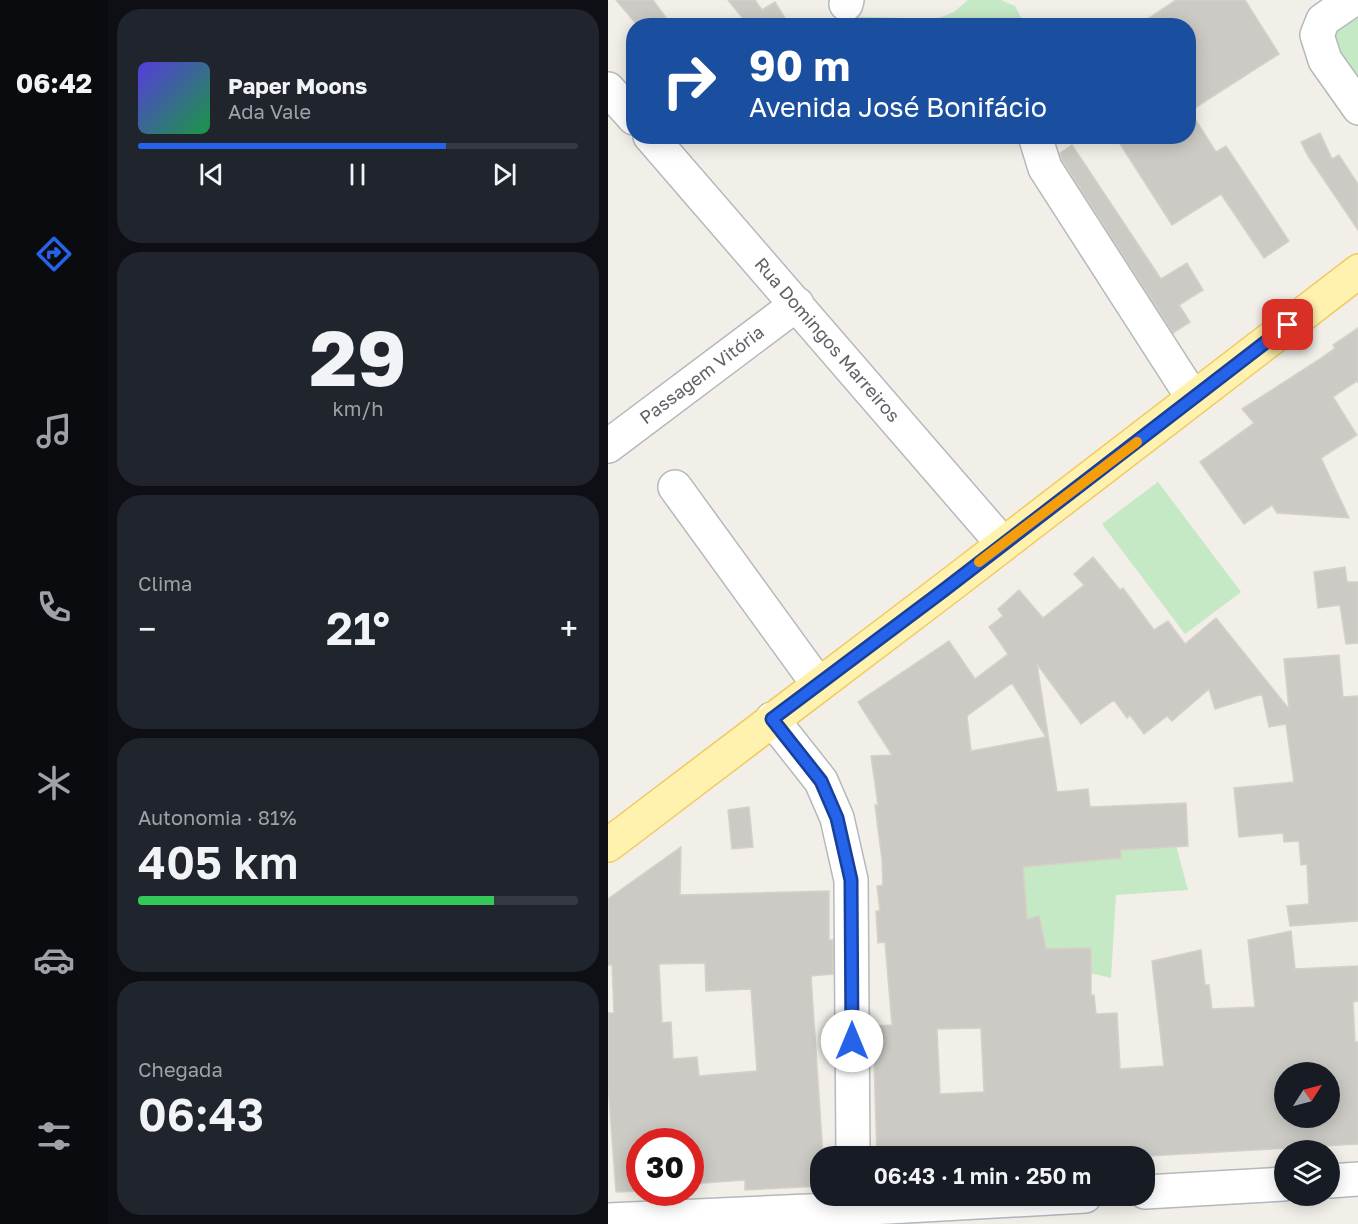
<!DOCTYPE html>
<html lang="pt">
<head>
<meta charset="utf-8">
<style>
	body { margin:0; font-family:"Golos Text",sans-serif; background:#20242c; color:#f1f3f6; height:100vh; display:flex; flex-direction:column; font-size:22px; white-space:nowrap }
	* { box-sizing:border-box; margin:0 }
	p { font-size:20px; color:#9ea1a6 }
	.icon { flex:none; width:33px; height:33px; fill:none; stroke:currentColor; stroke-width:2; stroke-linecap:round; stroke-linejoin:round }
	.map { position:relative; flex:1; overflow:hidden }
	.side { display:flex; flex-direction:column; gap:9px; padding:9px; background:#0d0f14; width:500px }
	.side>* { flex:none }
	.hud { position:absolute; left:18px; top:18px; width:570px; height:126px; border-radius:24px; box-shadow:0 3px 15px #0003; background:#1a4fa0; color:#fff; overflow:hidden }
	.needle { width:39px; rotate:54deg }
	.fabs { position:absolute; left:666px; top:1062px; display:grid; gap:12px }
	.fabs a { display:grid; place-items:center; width:66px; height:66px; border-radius:50%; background:#171b24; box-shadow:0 3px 15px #0003; font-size:30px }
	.speed { position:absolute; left:18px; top:1128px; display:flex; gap:12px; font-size:30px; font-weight:700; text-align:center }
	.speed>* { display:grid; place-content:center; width:78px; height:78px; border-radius:50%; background:#171b24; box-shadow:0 3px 15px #0003; line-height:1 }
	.speed .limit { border:9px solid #d22; background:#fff; color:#111 }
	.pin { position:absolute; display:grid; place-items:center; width:51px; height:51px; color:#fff; margin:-26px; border-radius:12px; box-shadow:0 3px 9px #0006 }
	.me { position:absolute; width:66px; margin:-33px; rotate:0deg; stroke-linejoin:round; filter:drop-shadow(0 0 4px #0008) }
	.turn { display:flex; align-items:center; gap:21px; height:126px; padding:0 24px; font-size:27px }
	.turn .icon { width:78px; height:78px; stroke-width:2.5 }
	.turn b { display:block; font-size:42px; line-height:51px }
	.big { font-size:45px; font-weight:600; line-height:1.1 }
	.side .card { flex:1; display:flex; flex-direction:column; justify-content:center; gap:9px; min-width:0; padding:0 21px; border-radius:24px; background:#20242c }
	.side .dial { align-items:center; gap:0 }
	.dial b { font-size:78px; line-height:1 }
	.song { display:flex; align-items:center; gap:18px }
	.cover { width:72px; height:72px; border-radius:9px; background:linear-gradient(135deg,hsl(250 70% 55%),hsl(140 70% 35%)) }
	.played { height:6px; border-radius:3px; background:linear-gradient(90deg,#2563eb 70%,#363941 70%) }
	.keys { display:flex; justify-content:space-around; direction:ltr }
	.heat { display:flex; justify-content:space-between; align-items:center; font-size:33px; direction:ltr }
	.charge { height:9px; border-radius:4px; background:linear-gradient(90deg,#34c759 81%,#363941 0) }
	.trip { position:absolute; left:202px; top:1146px; width:345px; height:60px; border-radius:24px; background:#171b24; box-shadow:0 3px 15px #0003; font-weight:600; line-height:60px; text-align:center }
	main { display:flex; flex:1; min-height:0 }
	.dock { display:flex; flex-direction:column; width:108px; justify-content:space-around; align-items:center; background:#090b0e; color:#9ea1a6 }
	.dock .icon { width:42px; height:42px }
	.dock .selected { color:#2563eb }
	.dock b { font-size:27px; color:#f1f3f6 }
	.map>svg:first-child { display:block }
	.green { fill:#c5e8c5 }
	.building { fill:#cccac5; stroke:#d6d1c6; stroke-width:1.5; fill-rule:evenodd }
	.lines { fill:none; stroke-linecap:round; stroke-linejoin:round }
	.minor-casing { stroke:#b5b8bc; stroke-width:36 }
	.major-casing { stroke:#f2c960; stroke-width:36 }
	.minor { stroke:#fff; stroke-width:33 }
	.major { stroke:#fff2af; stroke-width:33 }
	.route-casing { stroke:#184099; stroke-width:15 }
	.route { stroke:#2563eb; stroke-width:10 }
	.slow { stroke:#f59e0b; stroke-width:10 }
	.labels { text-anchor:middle; stroke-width:5; stroke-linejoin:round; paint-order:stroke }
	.street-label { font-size:18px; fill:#5f6368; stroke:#fff }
</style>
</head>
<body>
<main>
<nav class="dock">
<b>06:42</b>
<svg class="icon selected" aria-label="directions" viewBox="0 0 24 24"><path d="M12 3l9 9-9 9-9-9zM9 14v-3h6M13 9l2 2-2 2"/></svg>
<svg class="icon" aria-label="music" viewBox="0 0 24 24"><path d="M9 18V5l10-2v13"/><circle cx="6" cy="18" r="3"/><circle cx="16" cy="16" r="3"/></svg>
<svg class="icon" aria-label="phone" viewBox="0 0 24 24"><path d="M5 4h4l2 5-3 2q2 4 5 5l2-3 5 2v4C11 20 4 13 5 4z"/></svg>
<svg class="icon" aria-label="climate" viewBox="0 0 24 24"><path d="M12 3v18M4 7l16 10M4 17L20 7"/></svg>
<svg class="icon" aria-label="car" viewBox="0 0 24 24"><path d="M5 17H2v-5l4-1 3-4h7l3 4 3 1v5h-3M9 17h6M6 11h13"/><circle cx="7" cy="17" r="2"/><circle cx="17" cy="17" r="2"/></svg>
<svg class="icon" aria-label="filters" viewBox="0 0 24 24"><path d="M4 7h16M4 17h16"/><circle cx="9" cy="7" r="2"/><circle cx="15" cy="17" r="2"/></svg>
</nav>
<section class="side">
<div class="card">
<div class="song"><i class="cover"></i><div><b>Paper Moons</b><p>Ada Vale</p></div></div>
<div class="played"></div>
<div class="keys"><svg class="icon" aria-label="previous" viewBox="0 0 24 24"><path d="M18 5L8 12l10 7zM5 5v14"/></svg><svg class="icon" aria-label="pause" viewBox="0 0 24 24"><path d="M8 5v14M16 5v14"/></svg><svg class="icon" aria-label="next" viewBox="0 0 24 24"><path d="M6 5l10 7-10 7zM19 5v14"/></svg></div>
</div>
<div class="card dial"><b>29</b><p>km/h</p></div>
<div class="card"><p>Clima</p>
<div class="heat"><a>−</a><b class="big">21°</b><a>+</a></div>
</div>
<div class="card"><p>Autonomia · 81%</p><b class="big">405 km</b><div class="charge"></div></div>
<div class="card"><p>Chegada</p><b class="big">06:43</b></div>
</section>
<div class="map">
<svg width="751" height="1224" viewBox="0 0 751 1224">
	<rect width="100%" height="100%" fill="#f1efe8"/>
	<g class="green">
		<path d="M360,0H393L407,6L417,25L235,26L236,16L328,19L346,12Z"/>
		<path d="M750,4V97L723,56L722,24Z"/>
		<path d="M550,482L633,592L577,634L494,524Z"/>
		<path d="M567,842L580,890L508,895L503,978L399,953L407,844Z"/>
	</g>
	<g class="building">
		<path d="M8,0H45L64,26H30Z"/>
		<path d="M120,0H147L154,10L167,2L182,26H130L137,21Z"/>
		<path d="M568,0H637L671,54L582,111L608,152L618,146L681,241L656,258L613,194L564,225L507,136H580V26H529Z"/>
		<path d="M712,133L724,159L731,155L750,184V230L700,156L693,142Z"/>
		<path d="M464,145L553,279L579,263L595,290L571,305L582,322L565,333L454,160L452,153Z"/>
		<path d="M750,328V383L749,381L725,397L749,435L713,458L741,518L669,513L664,505L636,524L592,462L646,423L634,409L712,359L727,348L725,345Z"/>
		<path d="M485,557L512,590L515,588L546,630L560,621L577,644L608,618L681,709L676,659L731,655L735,697L750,696V921L682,926L679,906L701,904L699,864L693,865L691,841L676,842L675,833L631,837L626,788L686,782L678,724L661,727L654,694L607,709L601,689L564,721L559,716L536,734L522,715L519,718L506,700L473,724L429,664L449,792L480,789L482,807L578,803L580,846L513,850V858L415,867L419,919L431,916L438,949L483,948V995H486L488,1014L509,1013L512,1069L556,1066L544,961L593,950L597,985H601L604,1009L647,1007L640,940L683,931L687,969L750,966V1001L745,1002L747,1042H750V1144L540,1156V1154L504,1156H269L265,1026L284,1025L277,942L270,943L268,911H272L269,886L275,885L274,860L267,805H270L263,756L284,755L250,702L341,641L367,679L400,654L381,627L395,616L390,609L411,590L435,618L476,585L466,574ZM404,683L438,737L363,751L359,716ZM373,1028L376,1092L332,1094L329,1029ZM676,1072H722V1118H676Z"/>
		<path d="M737,567L739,582H750V643L738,644L732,605L710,608L706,572Z"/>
		<path d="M141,807L145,847L124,849L120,810Z"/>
		<path d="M73,847L72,895L221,891V940H225V974L203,976L215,1156H213V1186L137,1190V1180L82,1184V1142H32V1191L8,1192L0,1084V1013H6L4,965H0V899ZM97,963L98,991L143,989L149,1071L91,1076L89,1057L65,1059L63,1022L54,1023L51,964Z"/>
	</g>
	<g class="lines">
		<g class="minor-casing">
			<g id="minor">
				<path d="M744,0L715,20L709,35L717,60L751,108"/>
				<path d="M238,4L239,0"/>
				<path d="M0,89L26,118"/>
				<path d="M42,136L395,544"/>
				<path d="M427,136L437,168L585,398"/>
				<path d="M0,446L189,304"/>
				<path d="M67,487L210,684"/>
				<path d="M164,719L213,781L229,818L243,880L245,1156"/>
				<path d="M722,1181L751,1179"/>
				<path d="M537,1192L676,1184"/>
				<path d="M0,1220L245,1209L477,1196"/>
			</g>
		</g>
		<g class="major-casing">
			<path id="major" d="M0,845L336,590L751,271"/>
		</g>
		<use href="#minor" class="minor"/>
		<use href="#major" class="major"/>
	</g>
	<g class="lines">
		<g class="route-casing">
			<path id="route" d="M244,1041L243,880L229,818L213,781L164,719L336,590L680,325"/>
		</g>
		<use href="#route" class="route"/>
		<path class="slow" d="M371,562L529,442"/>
	</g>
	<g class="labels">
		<g class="street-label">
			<text transform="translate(219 340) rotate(49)" y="6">Rua Domingos Marreiros</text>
			<text transform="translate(94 375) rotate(-37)" y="6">Passagem Vitória</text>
		</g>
	</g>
</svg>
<div class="fabs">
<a><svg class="needle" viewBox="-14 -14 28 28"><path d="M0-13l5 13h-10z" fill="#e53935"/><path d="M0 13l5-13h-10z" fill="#9ea1a6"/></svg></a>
<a><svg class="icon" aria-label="layers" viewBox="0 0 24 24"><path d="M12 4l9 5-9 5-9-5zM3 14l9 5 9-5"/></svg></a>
</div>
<div class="speed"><div class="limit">30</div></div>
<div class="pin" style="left:680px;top:325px;background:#d93025"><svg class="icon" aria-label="arrive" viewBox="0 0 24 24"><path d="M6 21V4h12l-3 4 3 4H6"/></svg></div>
<svg class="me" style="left:244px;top:1041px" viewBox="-20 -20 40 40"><circle r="19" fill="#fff"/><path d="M0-13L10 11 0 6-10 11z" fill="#2563eb"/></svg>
<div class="trip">06:43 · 1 min · 250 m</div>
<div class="hud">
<div class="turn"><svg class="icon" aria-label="right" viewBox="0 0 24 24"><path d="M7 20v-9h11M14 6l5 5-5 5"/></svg><div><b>90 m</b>Avenida José Bonifácio</div></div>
</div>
</div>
</main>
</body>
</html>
